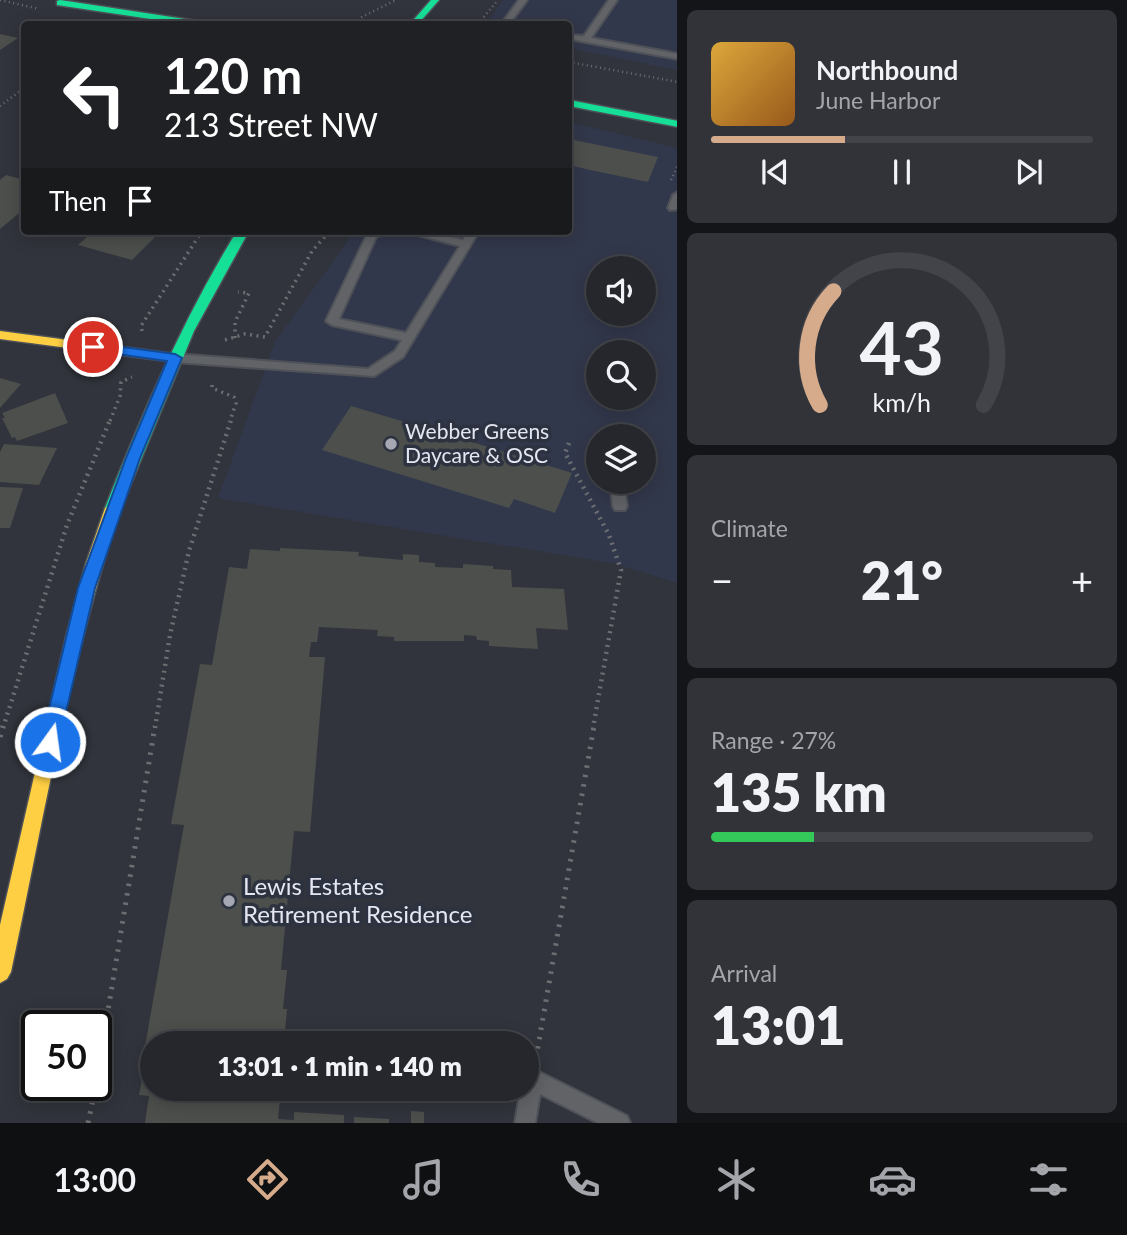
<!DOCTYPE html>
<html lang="en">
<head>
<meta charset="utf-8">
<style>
	body { margin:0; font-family:Lato,sans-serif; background:#313339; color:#f1f3f6; height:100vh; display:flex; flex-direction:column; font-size:26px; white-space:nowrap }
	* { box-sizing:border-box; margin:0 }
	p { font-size:23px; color:#a3a5aa }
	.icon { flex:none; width:38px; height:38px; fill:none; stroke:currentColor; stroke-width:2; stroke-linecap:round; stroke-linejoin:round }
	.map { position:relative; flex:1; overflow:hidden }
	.details { display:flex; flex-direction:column; gap:10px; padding:10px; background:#141519; width:450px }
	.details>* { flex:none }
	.guide { position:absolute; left:21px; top:21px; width:551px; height:214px; border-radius:7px; box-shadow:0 4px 18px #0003,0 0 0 2px #424449; background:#202124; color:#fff; overflow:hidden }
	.buttons { position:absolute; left:586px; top:256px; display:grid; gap:14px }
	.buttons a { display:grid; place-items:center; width:70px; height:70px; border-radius:50%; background:#25272d; box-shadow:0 4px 18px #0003,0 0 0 2px #424449; font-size:35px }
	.speed { position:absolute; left:21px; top:1010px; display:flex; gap:14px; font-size:35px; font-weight:700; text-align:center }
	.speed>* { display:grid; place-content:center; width:91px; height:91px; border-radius:50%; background:#25272d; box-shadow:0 4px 18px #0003,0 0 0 2px #424449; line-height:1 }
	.speed .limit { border:4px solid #111; border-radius:10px; background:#fff; color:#111 }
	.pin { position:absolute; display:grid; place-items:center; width:60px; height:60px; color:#fff; margin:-30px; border:4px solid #fff; border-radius:50%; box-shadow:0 2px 7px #0007 }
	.me { position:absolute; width:77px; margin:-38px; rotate:14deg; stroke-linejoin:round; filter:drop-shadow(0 0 5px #0008) }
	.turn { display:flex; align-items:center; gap:24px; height:147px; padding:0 28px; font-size:32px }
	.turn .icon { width:91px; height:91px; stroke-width:2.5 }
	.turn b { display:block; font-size:49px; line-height:60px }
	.then { display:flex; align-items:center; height:66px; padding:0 28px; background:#0003; gap:14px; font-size:26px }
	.big { font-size:52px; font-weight:800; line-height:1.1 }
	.details .tile { flex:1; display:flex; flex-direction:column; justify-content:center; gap:10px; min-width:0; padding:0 24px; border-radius:10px; background:#313339 }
	.details .dial { align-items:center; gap:0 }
	.dial svg { height:182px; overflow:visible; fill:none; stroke:#424449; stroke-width:7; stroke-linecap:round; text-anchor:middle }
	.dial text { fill:#f1f3f6; stroke:none }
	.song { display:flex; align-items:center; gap:21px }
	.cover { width:84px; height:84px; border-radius:10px; background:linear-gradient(135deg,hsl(40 70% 55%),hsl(30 70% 35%)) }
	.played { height:7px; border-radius:4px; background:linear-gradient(90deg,#d6ab8b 35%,#424449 35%) }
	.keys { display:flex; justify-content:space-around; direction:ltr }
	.heat { display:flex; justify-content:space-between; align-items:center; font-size:38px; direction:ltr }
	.charge { height:10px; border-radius:5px; background:linear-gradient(90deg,#34c759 27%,#424449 0) }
	.trip { position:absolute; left:140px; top:1031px; width:399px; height:70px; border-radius:35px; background:#25272d; box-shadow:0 4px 18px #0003,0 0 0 2px #424449; font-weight:800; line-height:70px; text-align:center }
	.menu { display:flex; height:112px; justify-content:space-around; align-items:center; background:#0f1012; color:#a3a5aa }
	.menu .icon { width:49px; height:49px }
	.menu .current { color:#d6ab8b }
	.menu b { font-size:32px; color:#f1f3f6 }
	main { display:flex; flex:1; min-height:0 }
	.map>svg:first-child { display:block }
	.built { fill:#32384b; fill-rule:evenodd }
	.building { fill:#4c4f4b }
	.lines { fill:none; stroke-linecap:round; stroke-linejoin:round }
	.lane-casing { stroke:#4e5158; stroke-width:4 }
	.fast-casing { stroke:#4e5158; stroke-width:3 }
	.slow-casing { stroke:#4e5158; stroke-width:3 }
	.path-far3 { stroke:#6c6e72; stroke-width:2.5; stroke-dasharray:1 3.5; stroke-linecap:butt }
	.path-far2 { stroke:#6c6e72; stroke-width:3.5; stroke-dasharray:2 4.5; stroke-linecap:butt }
	.path-far1 { stroke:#6c6e72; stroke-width:4.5; stroke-dasharray:2 5; stroke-linecap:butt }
	.path { stroke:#6c6e72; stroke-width:5; stroke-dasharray:2.5 7; stroke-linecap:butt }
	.lane { fill:#616366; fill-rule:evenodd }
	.fast { fill:#16e098; fill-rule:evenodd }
	.slow { fill:#ffcf43; fill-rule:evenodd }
	.route { fill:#1a73e8; stroke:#114b97; stroke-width:2 }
	.poi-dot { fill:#a5a8b2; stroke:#2d3240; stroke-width:2.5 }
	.labels { text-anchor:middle; stroke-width:7; stroke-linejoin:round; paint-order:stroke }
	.poi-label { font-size:21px; fill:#e4e7f1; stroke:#2d3240; text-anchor:start }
	.near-poi-label { font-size:24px; fill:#e4e7f1; stroke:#2d3240; text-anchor:start }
</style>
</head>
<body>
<main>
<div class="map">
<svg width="678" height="1123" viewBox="0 0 678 1123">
	<rect width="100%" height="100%" fill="#31343c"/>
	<g class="built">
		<path d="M503,0H677V70L569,48V24H486Z"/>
		<path d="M569,122L677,148V583L616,564L218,498L275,342L355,231H569ZM598,268H644V313H598ZM598,352H644V397H598ZM598,436H644V481H598Z"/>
	</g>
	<g class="building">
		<path d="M0,34L18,38L0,50Z"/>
		<path d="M569,139L628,151L658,157L648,182L590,170L569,165Z"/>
		<path d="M6,175L24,180V209L0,229V180Z"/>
		<path d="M161,231L132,260L78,245L94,231Z"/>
		<path d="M0,378L21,384L0,408Z"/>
		<path d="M55,393L68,423L17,441L15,437L12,438L2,418H5L2,413Z"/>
		<path d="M351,406L459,438L572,473L555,513L514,499L509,508L322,450Z"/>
		<path d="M4,444L57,448L39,485L0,482V452Z"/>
		<path d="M0,487L23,488L10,528H0Z"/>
		<path d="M280,548L359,552L358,556L403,560V554L419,555V562L435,563V567L463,568V564L493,566V569L511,570L512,587L564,589L568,630L536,628L538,649L489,646V641L477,640L476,636L464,635V641H394V637L377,636L378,630L319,627L317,642H311L309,657H325L310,832L294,831L281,970H287L283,1009H287L284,1043H152V1088H281L278,1119L294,1120V1112L344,1115V1123H145L149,1096L139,1095L144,1069H141L184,825L171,824L200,664L212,665L229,567L247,569L250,549L280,551Z"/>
		<path d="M411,1111L424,1112V1123H411Z"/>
		<path d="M354,1117L389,1119V1123H354Z"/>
	</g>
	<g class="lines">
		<g class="lane-casing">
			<g id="lane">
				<path d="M519,0H527L513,19L515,24H509L505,19Z"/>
				<path d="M609,0H617L591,38L678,54V59L569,39V35L584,36Z"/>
				<path d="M678,192V209L670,210L668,208L673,195Z"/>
				<path d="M375,231H392L376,237L339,319L406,333L460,246L403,231H422L463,240L469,231H479L403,357L374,376L175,362L169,358L175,354L368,369L395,351L402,340L332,325L326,321L367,235Z"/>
				<path d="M610,481H623L627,506L625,510H615L613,506Z"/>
				<path d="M533,1069L627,1116L630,1123H598L540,1094L535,1123H515L521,1088H527V1072Z"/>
			</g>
		</g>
		<g class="fast-casing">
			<g id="fast">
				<path d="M60,0L198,21L202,24H184L57,5V1Z"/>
				<path d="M431,0H439L418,24H410Z"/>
				<path d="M569,100L678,121V127L569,106Z"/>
				<path d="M237,231H249L194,331L121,508L113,514L108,512L105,508C143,412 183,319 237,231Z"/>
			</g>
		</g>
		<g class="slow-casing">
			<g id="slow">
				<path d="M0,331L175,354L182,358L175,362L0,339Z"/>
				<path d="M113,502L121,508C70,658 44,817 11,972L7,979L0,983V925L66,637L86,563L105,508Z"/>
			</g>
		</g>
		<g class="path-far3">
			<path d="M0,0L39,9"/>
			<path d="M355,24L362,17L396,0"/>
			<path d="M478,24L498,0"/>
			<path d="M569,62L678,82"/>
			<path d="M0,106L24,88"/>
			<path d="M671,180L678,165"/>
		</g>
		<g class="path-far2">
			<path d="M142,331L141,326L202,231"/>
			<path d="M235,338V322L249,293L238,292"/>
			<path d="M225,340L245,334L265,337L312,251L330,231"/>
			<path d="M212,385V388L234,397L236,403L230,421"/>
			<path d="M110,421L120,396L121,382L132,377"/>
		</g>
		<g class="path-far1">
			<path d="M569,443L565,453L609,535L621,570L593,728"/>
			<path d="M3,728L67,525L110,420"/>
			<path d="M155,728L170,635L189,551L231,420"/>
		</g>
		<g class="path">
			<path d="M0,737L3,726"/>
			<path d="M536,1058L594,726"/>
			<path d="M96,1083L155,726"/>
			<path d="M88,1123L96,1085"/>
		</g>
		<use href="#lane" class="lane"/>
		<use href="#fast" class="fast"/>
		<use href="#slow" class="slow"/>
	</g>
	<path class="route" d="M93,343L175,354L182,358L140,458L95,588L59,742L56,748L50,750L43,748L41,742L78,588L126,458L167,361L88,350L87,347Z"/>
	<g class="poi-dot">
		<circle cx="391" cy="444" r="7"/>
		<circle cx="229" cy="901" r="7"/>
	</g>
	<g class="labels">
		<g class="poi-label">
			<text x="405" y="439">Webber Greens<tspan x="405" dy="24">Daycare &amp; OSC</tspan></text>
		</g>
		<g class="near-poi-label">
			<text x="243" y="895">Lewis Estates<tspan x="243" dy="28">Retirement Residence</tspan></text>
		</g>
	</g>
</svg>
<div class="buttons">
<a><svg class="icon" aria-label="sound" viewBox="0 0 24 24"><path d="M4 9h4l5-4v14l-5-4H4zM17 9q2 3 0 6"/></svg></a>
<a><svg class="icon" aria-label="search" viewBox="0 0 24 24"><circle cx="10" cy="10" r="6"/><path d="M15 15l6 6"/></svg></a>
<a><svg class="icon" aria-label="layers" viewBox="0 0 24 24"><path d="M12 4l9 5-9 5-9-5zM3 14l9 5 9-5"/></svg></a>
</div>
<div class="speed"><div class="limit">50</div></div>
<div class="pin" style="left:93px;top:347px;background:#d93025"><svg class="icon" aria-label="arrive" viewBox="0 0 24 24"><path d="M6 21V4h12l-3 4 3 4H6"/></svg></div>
<svg class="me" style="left:50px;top:742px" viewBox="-20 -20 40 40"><circle r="17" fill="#1a73e8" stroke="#fff" stroke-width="3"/><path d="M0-11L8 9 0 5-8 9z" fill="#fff"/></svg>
<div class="trip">13:01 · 1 min · 140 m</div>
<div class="guide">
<div class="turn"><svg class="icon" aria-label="left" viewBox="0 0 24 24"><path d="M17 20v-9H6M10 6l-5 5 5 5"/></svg><div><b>120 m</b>213 Street NW</div></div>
<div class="then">Then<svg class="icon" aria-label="arrive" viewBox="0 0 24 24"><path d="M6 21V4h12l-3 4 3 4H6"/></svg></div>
</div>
</div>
<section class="details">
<div class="tile">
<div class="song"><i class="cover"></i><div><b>Northbound</b><p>June Harbor</p></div></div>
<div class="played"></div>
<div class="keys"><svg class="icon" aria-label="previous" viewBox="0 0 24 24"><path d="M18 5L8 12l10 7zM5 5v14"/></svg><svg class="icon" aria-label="pause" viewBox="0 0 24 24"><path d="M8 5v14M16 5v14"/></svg><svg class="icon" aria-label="next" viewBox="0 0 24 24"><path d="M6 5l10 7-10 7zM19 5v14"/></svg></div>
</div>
<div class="tile dial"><svg viewBox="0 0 100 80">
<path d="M14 69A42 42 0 1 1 86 69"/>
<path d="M14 69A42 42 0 0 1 20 19" stroke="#d6ab8b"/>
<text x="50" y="56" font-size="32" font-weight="700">43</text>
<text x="50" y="72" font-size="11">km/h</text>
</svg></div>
<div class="tile"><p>Climate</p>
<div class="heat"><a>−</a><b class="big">21°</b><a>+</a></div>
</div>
<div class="tile"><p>Range · 27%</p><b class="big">135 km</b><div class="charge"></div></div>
<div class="tile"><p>Arrival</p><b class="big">13:01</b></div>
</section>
</main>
<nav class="menu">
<b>13:00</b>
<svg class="icon current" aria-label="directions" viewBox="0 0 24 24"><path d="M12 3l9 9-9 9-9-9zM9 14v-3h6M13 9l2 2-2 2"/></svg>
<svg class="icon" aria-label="music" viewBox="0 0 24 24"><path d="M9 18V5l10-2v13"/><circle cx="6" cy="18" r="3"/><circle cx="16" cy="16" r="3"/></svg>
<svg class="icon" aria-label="phone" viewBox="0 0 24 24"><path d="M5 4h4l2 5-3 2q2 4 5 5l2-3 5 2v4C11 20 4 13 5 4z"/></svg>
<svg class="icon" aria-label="climate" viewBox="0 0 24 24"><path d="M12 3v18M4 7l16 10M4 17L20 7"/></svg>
<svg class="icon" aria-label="car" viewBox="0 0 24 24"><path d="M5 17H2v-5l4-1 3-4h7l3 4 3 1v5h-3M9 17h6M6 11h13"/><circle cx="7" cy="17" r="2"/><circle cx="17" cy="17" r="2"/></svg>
<svg class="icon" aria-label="filters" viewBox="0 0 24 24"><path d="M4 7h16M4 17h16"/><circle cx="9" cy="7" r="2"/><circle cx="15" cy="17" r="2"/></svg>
</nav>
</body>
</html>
